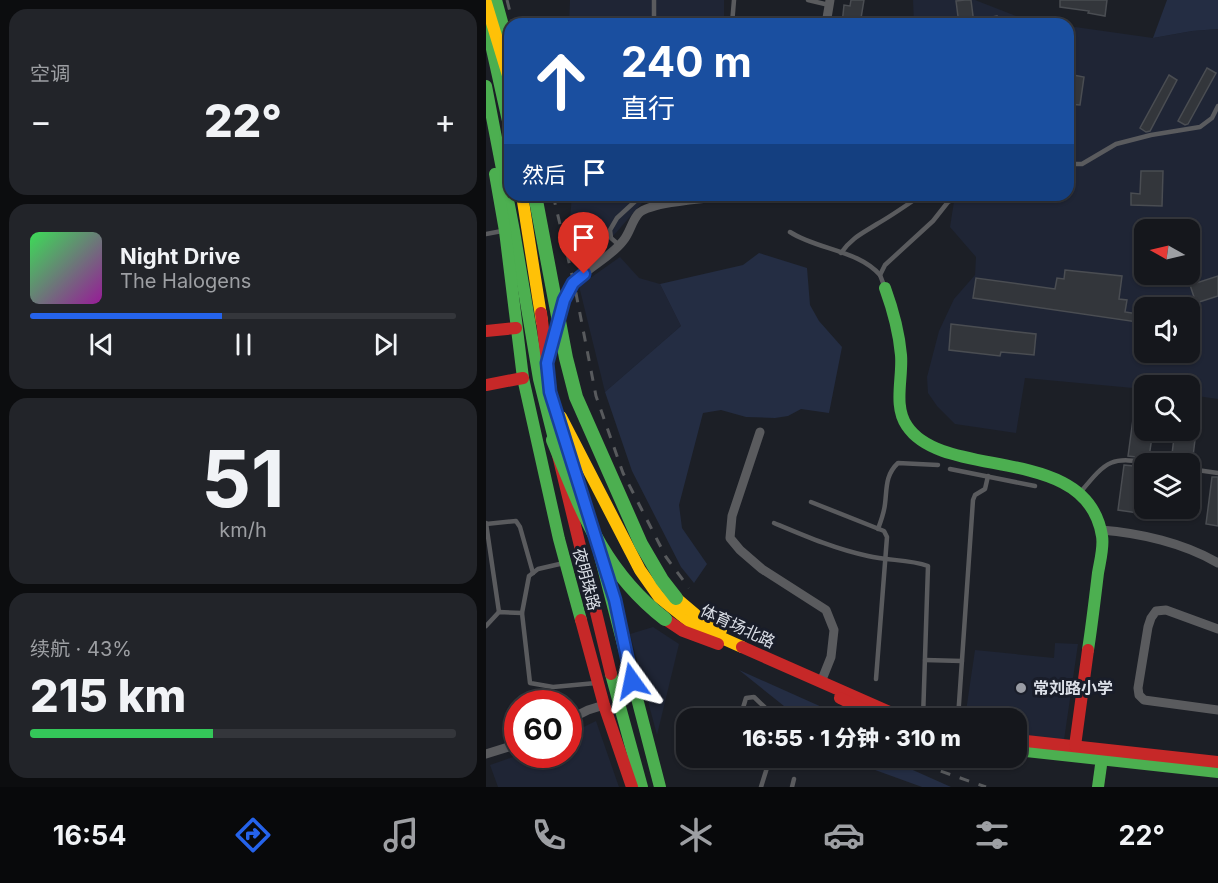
<!DOCTYPE html>
<html lang="zh">
<head>
<meta charset="utf-8">
<style>
	body { margin:0; font-family:Inter,"Noto Sans SC",sans-serif; background:#222429; color:#f1f3f6; height:100vh; display:flex; flex-direction:column; font-size:22px; white-space:nowrap }
	* { box-sizing:border-box; margin:0 }
	p { font-size:20px; color:#9d9fa3 }
	.icon { flex:none; width:33px; height:33px; fill:none; stroke:currentColor; stroke-width:2; stroke-linecap:round; stroke-linejoin:round }
	.map { position:relative; flex:1; overflow:hidden }
	.side { display:flex; flex-direction:column; gap:9px; padding:9px; background:#0c0d0f; width:486px }
	.side>* { flex:none }
	.guide { position:absolute; left:18px; top:18px; width:570px; height:183px; border-radius:18px; box-shadow:0 2px 4px #0004,0 0 0 2px #34363b; background:#1a4fa0; color:#fff; overflow:hidden }
	.needle { width:39px; rotate:278deg }
	.buttons { position:absolute; left:648px; top:219px; display:grid; gap:12px }
	.buttons a { display:grid; place-items:center; width:66px; height:66px; border-radius:12px; background:#15171c; box-shadow:0 2px 4px #0004,0 0 0 2px #34363b; font-size:30px }
	.speed { position:absolute; left:18px; top:690px; display:flex; gap:12px; font-size:30px; font-weight:700; text-align:center }
	.speed>* { display:grid; place-content:center; width:78px; height:78px; border-radius:50%; background:#15171c; box-shadow:0 2px 4px #0004,0 0 0 2px #34363b; line-height:1 }
	.speed .limit { border:9px solid #d22; background:#fff; color:#111 }
	.pin { position:absolute; display:grid; place-items:center; width:51px; height:51px; color:#fff; margin:-62px -26px; border-radius:50% 50% 50% 0; rotate:-45deg; box-shadow:0 0 6px #0007 }
	.pin .icon { rotate:45deg }
	.me { position:absolute; width:66px; margin:-33px; rotate:348deg; stroke-linejoin:round; filter:drop-shadow(0 0 4px #0008) }
	.turn { display:flex; align-items:center; gap:21px; height:126px; padding:0 18px; font-size:27px }
	.turn .icon { width:78px; height:78px; stroke-width:2.5 }
	.turn b { display:block; font-size:42px; line-height:51px }
	.then { display:flex; align-items:center; height:57px; padding:0 18px; background:#0003; gap:12px; font-size:22px }
	.big { font-size:45px; font-weight:800; line-height:1.1 }
	.side .widget { flex:1; display:flex; flex-direction:column; justify-content:center; gap:9px; min-width:0; padding:0 21px; border-radius:18px; background:#222429 }
	.side .dial { align-items:center; gap:0 }
	.dial b { font-size:78px; line-height:1 }
	.song { display:flex; align-items:center; gap:18px }
	.cover { width:72px; height:72px; border-radius:9px; background:linear-gradient(135deg,hsl(130 70% 55%),hsl(300 70% 35%)) }
	.played { height:6px; border-radius:3px; background:linear-gradient(90deg,#2563eb 45%,#34363b 45%) }
	.keys { display:flex; justify-content:space-around; direction:ltr }
	.heat { display:flex; justify-content:space-between; align-items:center; font-size:33px; direction:ltr }
	.charge { height:9px; border-radius:4px; background:linear-gradient(90deg,#34c759 43%,#34363b 0) }
	.trip { position:absolute; left:190px; top:708px; width:351px; height:60px; border-radius:18px; background:#15171c; box-shadow:0 2px 4px #0004,0 0 0 2px #34363b; font-weight:800; line-height:60px; text-align:center }
	.tab-bar { display:flex; height:96px; justify-content:space-around; align-items:center; background:#08090b; color:#9d9fa3 }
	.tab-bar .icon { width:42px; height:42px }
	.tab-bar .on { color:#2563eb }
	.tab-bar b { font-size:27px; color:#f1f3f6 }
	main { display:flex; flex:1; min-height:0 }
	.map>svg:first-child { display:block }
	.built { fill:#1f2535; fill-rule:evenodd }
	.green { fill:#242d43 }
	.building { fill:#33363b; stroke:#4a4d52; stroke-width:1.5 }
	.lines { fill:none; stroke-linecap:round; stroke-linejoin:round }
	.lane { stroke:#5a5b5e; stroke-width:4.5 }
	.street { stroke:#5a5b5e; stroke-width:9 }
	.fast { stroke:#4caf50; stroke-width:12 }
	.slow { stroke:#ffc107; stroke-width:12 }
	.jam { stroke:#c62828; stroke-width:12 }
	.rail { stroke:#585a5d; stroke-width:3; stroke-dasharray:10 10; stroke-linecap:butt }
	.fast-bridge { stroke:#4caf50; stroke-width:14 }
	.route-casing { stroke:#184099; stroke-width:15 }
	.route { stroke:#2563eb; stroke-width:10 }
	.poi-dot { fill:#999ca4; stroke:#191d29; stroke-width:2 }
	.labels { text-anchor:middle; stroke-width:6; stroke-linejoin:round; paint-order:stroke }
	.street-label { font-size:16px; fill:#dce0e8; stroke:#191d29 }
	.poi-label { font-size:16px; font-weight:bold; fill:#dce0e8; stroke:#191d29; text-anchor:start }
</style>
</head>
<body>
<main>
<section class="side">
<div class="widget"><p>空调</p>
<div class="heat"><a>−</a><b class="big">22°</b><a>+</a></div>
</div>
<div class="widget">
<div class="song"><i class="cover"></i><div><b>Night Drive</b><p>The Halogens</p></div></div>
<div class="played"></div>
<div class="keys"><svg class="icon" aria-label="previous" viewBox="0 0 24 24"><path d="M18 5L8 12l10 7zM5 5v14"/></svg><svg class="icon" aria-label="pause" viewBox="0 0 24 24"><path d="M8 5v14M16 5v14"/></svg><svg class="icon" aria-label="next" viewBox="0 0 24 24"><path d="M6 5l10 7-10 7zM19 5v14"/></svg></div>
</div>
<div class="widget dial"><b>51</b><p>km/h</p></div>
<div class="widget"><p>续航 · 43%</p><b class="big">215 km</b><div class="charge"></div></div>
</section>
<div class="map">
<svg width="732" height="787" viewBox="0 0 732 787">
	<rect width="100%" height="100%" fill="#1c1f26"/>
	<g class="built">
		<path d="M84,0H238V24H83Z"/>
		<path d="M427,0H489L540,20L568,24H428Z"/>
		<path d="M582,26L667,38L706,31L732,29V399L704,395V386H658V389L539,378L530,433L469,424L451,406L442,393L441,377L453,331L468,299L489,275L490,257L464,227L469,195H582ZM658,230H704V274H658ZM658,308H704V352H658Z"/>
		<path d="M86,195H188L156,203L121,243L84,219Z"/>
		<path d="M134,257L153,278L174,284L195,326L119,392L93,286Z"/>
		<path d="M167,627L193,644L171,735L144,634Z"/>
		<path d="M569,643L592,644L578,740L531,735V718H479L489,650L568,658Z"/>
		<path d="M110,721L133,787H12L4,765L33,755L82,754L83,734Z"/>
	</g>
	<g class="green">
		<path d="M681,0H732V29L706,31L667,38Z"/>
		<path d="M273,253L321,268L324,305L333,321L356,347L343,413L315,409L302,416L289,418L260,417L235,410L217,413L193,505L196,528L221,564L208,583L195,567L146,471L119,392L195,326L174,284L257,265Z"/>
		<path d="M253,670L347,712L343,718H313Z"/>
		<path d="M356,758H400L465,787H436Z"/>
	</g>
	<g class="building">
		<path d="M365,0H378L374,24H356L358,5L364,6Z"/>
		<path d="M479,0H485L488,24H473L470,1Z"/>
		<path d="M574,0H621L619,16L602,13L603,11L574,7Z"/>
		<path d="M511,16L513,24H488V21Z"/>
		<path d="M721,68L730,73L702,124L699,125L692,121Z"/>
		<path d="M582,74L598,77L594,105L582,104Z"/>
		<path d="M683,75L691,80L664,131L660,132L654,128Z"/>
		<path d="M655,171H677L676,206L645,205V193L654,194Z"/>
		<rect x="674" y="220" width="12" height="10"/>
		<path d="M579,270L636,276L633,299L641,300L639,312L658,315V323L487,298L490,278L569,289L571,278L578,279Z"/>
		<path d="M732,276V296L710,303L704,285Z"/>
		<path d="M465,324L550,334L548,355L515,352L514,356L463,350Z"/>
		<path d="M650,397L658,398V430H667L663,457L658,456V458L642,456Z"/>
		<path d="M704,407L713,408L706,464L685,462L689,430H704Z"/>
		<path d="M638,465L658,467L652,513L632,510Z"/>
		<path d="M726,477H732V526L720,524Z"/>
		<path d="M677,508H698L697,520L676,517Z"/>
	</g>
	<g class="lines">
		<g class="lane">
			<path d="M168,0V24"/>
			<path d="M322,0L343,5"/>
			<path d="M246,24L248,0"/>
			<path d="M582,164H596L630,144L665,135L714,127L726,118L732,106"/>
			<path d="M304,232C332,250 372,250 394,275"/>
			<path d="M0,234L16,231"/>
			<path d="M133,245L125,238L124,230L131,218L156,195"/>
			<path d="M355,253C365,238 377,233 391,224C405,216 418,207 431,198L433,195"/>
			<path d="M399,288L394,275L399,265L447,221L462,202L475,195"/>
			<path d="M464,469L549,486"/>
			<path d="M704,469L732,473"/>
			<path d="M593,494C622,459 624,456 669,464"/>
			<path d="M325,502L398,531L401,537L390,679"/>
			<path d="M0,523L13,612"/>
			<path d="M288,523C319,536 349,549 382,556C402,561 423,559 442,566L437,718"/>
			<path d="M0,524L30,521L34,527L47,573"/>
			<path d="M392,529C395,521 398,513 399,504C401,489 399,475 412,463L452,465"/>
			<path d="M36,613L43,576L52,569L78,563"/>
			<path d="M0,626L13,612L36,613L44,683L67,687L110,683"/>
			<path d="M439,660L476,661"/>
			<path d="M254,718L260,698L268,697L290,718"/>
			<path d="M472,718L487,500L489,495L499,489L502,476"/>
			<path d="M275,787L284,758"/>
			<path d="M306,787L308,779"/>
		</g>
		<g class="street">
			<path d="M340,24L344,0"/>
			<path d="M63,355C70,332 72,301 89,282C103,266 124,258 137,241C144,233 146,220 153,213C167,201 228,198 248,195"/>
			<path d="M274,432L246,516L244,538L254,550L276,569L340,610L348,630L345,657L335,682"/>
			<path d="M615,530C654,533 698,543 732,563"/>
			<path d="M732,629L680,610L670,611L665,618L662,627L652,688L653,695L658,700L732,710"/>
			<path d="M82,720L102,710L118,705"/>
			<path d="M0,754L32,744"/>
		</g>
		<g class="fast">
			<path d="M10,0L19,33"/>
			<path d="M0,22L24,130"/>
			<path d="M0,86L28,231L53,379L71,451"/>
			<path d="M9,174L19,231L37,378L73,539L95,620"/>
			<path d="M399,288C407,310 413,332 415,355C417,378 407,406 421,426C458,482 601,442 616,536C618,547 614,561 612,573C609,598 606,624 602,650"/>
			<path d="M112,548L174,787"/>
			<path d="M125,674L156,787"/>
			<path d="M531,750L732,772"/>
			<path d="M612,787L616,758"/>
		</g>
		<g class="slow">
			<path d="M0,3L24,82"/>
			<path d="M36,195L56,322"/>
			<path d="M75,417L154,570L173,597L209,626L256,647"/>
			<path d="M190,598L216,620L235,630"/>
		</g>
		<g class="jam">
			<path d="M55,313L65,392L94,493"/>
			<path d="M0,331L30,328"/>
			<path d="M0,385L37,378"/>
			<path d="M71,451L125,674"/>
			<path d="M179,619L197,631L232,644"/>
			<path d="M95,620L118,705L146,787"/>
			<path d="M256,647L417,718"/>
			<path d="M354,698L394,718"/>
			<path d="M531,740L732,762"/>
			<path d="M589,746L602,650"/>
		</g>
		<g class="rail">
			<path d="M21,0L27,24"/>
			<path d="M67,195L88,283L110,396L137,473L180,557L203,588"/>
			<path d="M417,758L500,787"/>
		</g>
		<g class="fast-bridge">
			<path d="M49,195L80,358L90,397L155,544L176,580L190,598"/>
			<path d="M67,440C96,511 116,570 179,619"/>
		</g>
	</g>
	<g class="lines">
		<g class="route-casing">
			<path id="route" d="M98,274L87,283L78,300L61,363L64,392L129,600L146,681"/>
		</g>
		<use href="#route" class="route"/>
	</g>
	<circle class="poi-dot" cx="535" cy="688" r="6"/>
	<g class="labels">
		<g class="street-label">
			<text transform="translate(101 579) rotate(75)" y="6">夜明珠路</text>
			<text transform="translate(252 626) rotate(25)" y="6">体育场北路</text>
		</g>
		<g class="poi-label">
			<text x="547" y="694">常刘路小学</text>
		</g>
	</g>
</svg>
<div class="buttons">
<a><svg class="needle" viewBox="-14 -14 28 28"><path d="M0-13l5 13h-10z" fill="#e53935"/><path d="M0 13l5-13h-10z" fill="#9d9fa3"/></svg></a>
<a><svg class="icon" aria-label="sound" viewBox="0 0 24 24"><path d="M4 9h4l5-4v14l-5-4H4zM17 9q2 3 0 6"/></svg></a>
<a><svg class="icon" aria-label="search" viewBox="0 0 24 24"><circle cx="10" cy="10" r="6"/><path d="M15 15l6 6"/></svg></a>
<a><svg class="icon" aria-label="layers" viewBox="0 0 24 24"><path d="M12 4l9 5-9 5-9-5zM3 14l9 5 9-5"/></svg></a>
</div>
<div class="speed"><div class="limit">60</div></div>
<div class="pin" style="left:98px;top:274px;background:#d93025"><svg class="icon" aria-label="arrive" viewBox="0 0 24 24"><path d="M6 21V4h12l-3 4 3 4H6"/></svg></div>
<svg class="me" style="left:146px;top:681px" viewBox="-20 -20 40 40"><path d="M0-17L14 15 0 8-14 15z" fill="#2563eb" stroke="#fff" stroke-width="4"/></svg>
<div class="trip">16:55 · 1 分钟 · 310 m</div>
<div class="guide">
<div class="turn"><svg class="icon" aria-label="ahead" viewBox="0 0 24 24"><path d="M12 20V5M6 11l6-6 6 6"/></svg><div><b>240 m</b>直行</div></div>
<div class="then">然后<svg class="icon" aria-label="arrive" viewBox="0 0 24 24"><path d="M6 21V4h12l-3 4 3 4H6"/></svg></div>
</div>
</div>
</main>
<nav class="tab-bar">
<b>16:54</b>
<svg class="icon on" aria-label="directions" viewBox="0 0 24 24"><path d="M12 3l9 9-9 9-9-9zM9 14v-3h6M13 9l2 2-2 2"/></svg>
<svg class="icon" aria-label="music" viewBox="0 0 24 24"><path d="M9 18V5l10-2v13"/><circle cx="6" cy="18" r="3"/><circle cx="16" cy="16" r="3"/></svg>
<svg class="icon" aria-label="phone" viewBox="0 0 24 24"><path d="M5 4h4l2 5-3 2q2 4 5 5l2-3 5 2v4C11 20 4 13 5 4z"/></svg>
<svg class="icon" aria-label="climate" viewBox="0 0 24 24"><path d="M12 3v18M4 7l16 10M4 17L20 7"/></svg>
<svg class="icon" aria-label="car" viewBox="0 0 24 24"><path d="M5 17H2v-5l4-1 3-4h7l3 4 3 1v5h-3M9 17h6M6 11h13"/><circle cx="7" cy="17" r="2"/><circle cx="17" cy="17" r="2"/></svg>
<svg class="icon" aria-label="filters" viewBox="0 0 24 24"><path d="M4 7h16M4 17h16"/><circle cx="9" cy="7" r="2"/><circle cx="15" cy="17" r="2"/></svg>
<b>22°</b>
</nav>
</body>
</html>
